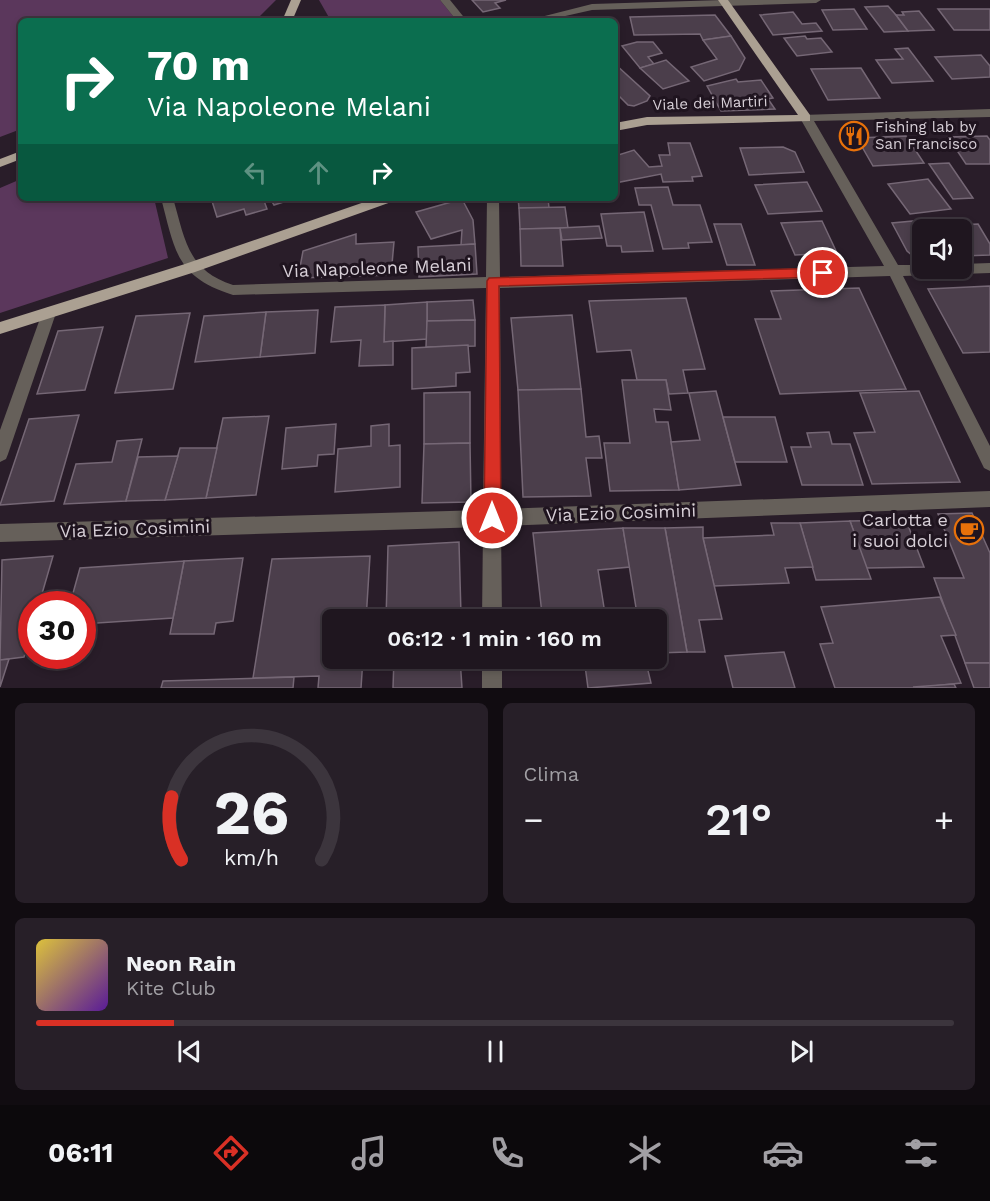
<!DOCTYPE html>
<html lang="it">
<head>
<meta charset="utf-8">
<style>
	body { margin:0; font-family:"Work Sans",sans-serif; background:#271f28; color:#f1f3f6; height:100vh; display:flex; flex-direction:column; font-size:22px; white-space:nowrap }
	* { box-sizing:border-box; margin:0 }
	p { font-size:20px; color:#a19fa4 }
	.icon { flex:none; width:33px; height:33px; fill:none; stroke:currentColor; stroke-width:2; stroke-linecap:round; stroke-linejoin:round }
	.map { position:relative; height:688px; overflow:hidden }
	.side { display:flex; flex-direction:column; gap:15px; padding:15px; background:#110c11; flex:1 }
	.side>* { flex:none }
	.banner { position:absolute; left:18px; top:18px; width:600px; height:183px; border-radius:9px; box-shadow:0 3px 9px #0003,0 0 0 2px #3c353d; background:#0b6e4f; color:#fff; overflow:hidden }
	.fabs { position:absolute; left:912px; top:219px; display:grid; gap:12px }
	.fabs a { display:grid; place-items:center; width:60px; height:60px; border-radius:9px; background:#1f161f; box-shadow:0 3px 9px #0003,0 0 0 2px #3c353d; font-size:30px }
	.speed { position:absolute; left:18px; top:591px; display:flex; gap:12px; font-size:30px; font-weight:700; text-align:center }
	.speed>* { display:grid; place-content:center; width:78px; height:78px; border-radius:50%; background:#1f161f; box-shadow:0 3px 9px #0003,0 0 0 2px #3c353d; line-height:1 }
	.speed .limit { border:9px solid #d22; background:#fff; color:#111 }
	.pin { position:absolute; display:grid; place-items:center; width:51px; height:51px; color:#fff; margin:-26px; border:3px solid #fff; border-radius:50%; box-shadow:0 2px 6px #0007 }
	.me { position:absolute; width:66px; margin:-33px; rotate:0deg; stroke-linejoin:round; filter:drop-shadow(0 0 4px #0008) }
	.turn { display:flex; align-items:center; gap:21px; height:126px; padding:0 30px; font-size:27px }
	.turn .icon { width:78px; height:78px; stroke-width:2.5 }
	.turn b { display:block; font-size:42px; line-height:51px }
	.lanes { display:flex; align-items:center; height:57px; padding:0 30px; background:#0003; justify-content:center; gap:30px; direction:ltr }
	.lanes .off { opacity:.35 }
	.big { font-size:45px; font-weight:600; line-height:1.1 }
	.side .widget { flex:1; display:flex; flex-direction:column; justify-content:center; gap:9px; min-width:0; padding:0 21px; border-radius:9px; background:#271f28 }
	.side .dial { align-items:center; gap:0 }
	.dial svg { height:156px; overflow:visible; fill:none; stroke:#3c353d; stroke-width:7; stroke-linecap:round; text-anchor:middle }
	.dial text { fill:#f1f3f6; stroke:none }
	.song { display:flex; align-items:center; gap:18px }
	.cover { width:72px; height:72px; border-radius:9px; background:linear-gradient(135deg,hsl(50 70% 55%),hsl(270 70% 35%)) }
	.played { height:6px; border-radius:3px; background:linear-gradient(90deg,#d93025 15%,#3c353d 15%) }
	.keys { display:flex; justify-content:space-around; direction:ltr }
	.heat { display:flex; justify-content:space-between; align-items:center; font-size:33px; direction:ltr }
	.side .tiles { flex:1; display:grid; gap:15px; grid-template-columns:1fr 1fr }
	.widget:last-child { grid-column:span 2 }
	.trip { position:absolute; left:322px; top:609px; width:345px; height:60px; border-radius:9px; background:#1f161f; box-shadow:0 3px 9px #0003,0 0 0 2px #3c353d; font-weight:600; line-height:60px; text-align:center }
	.tabs { display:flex; height:96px; justify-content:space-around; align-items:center; background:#0c090c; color:#a19fa4 }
	.tabs .icon { width:42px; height:42px }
	.tabs .on { color:#d93025 }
	.tabs b { font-size:27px; color:#f1f3f6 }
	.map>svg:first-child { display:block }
	.green { fill:#5b375c }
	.building { fill:#4b3e4b; stroke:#756775; stroke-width:1.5 }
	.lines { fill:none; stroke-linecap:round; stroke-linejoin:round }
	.minor { fill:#66605a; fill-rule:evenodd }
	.major { fill:#aba092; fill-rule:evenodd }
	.route { fill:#d93025; stroke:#8d1f18; stroke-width:1.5 }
	.labels { text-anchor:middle; stroke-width:6; stroke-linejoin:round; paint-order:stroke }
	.far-street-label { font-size:15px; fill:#d7cfd7; stroke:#1f141f }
	.far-poi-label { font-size:15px; fill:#d7cfd7; stroke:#1f141f; text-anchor:start }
	.street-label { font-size:18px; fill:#d7cfd7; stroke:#1f141f }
	.poi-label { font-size:18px; fill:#d7cfd7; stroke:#1f141f; text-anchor:end }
</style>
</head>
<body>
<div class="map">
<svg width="990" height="688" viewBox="0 0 990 688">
	<rect width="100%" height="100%" fill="#291d29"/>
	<g class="green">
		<path d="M0,0H276L255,21H21V129L0,137Z"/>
		<path d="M319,0H440L457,21H331Z"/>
		<path d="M21,179V198H154L168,258L0,313V188Z"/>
	</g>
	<g class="building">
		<path d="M472,0H506L495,3L500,8L483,12Z"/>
		<path d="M888,6L896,15L908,31L884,32L865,7Z"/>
		<path d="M854,9L867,29L833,30L822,10Z"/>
		<path d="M938,9H990V30H954Z"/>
		<path d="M919,11L934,30L908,31L896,15H904L902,12Z"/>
		<path d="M793,12L802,24L816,23L822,31L773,35L760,15Z"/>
		<path d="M715,15L731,36L703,40L700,34L634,35L630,17Z"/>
		<path d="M731,36L745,58L739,70L704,81L691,67L717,59L703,40Z"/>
		<path d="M805,36L807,39L821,38L832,52L797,56L784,38Z"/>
		<path d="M637,42H653L662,53L648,57L654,64L640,68L622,46Z"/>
		<path d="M908,48L933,81L892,83L876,60L903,59L895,49Z"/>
		<path d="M981,55L990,66V77L952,79L935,57Z"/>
		<path d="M666,60L689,81L663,89L640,68Z"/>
		<path d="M615,64L650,96L647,101L634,106L628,105L615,92Z"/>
		<path d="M861,68L880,98L828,100L811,69Z"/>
		<path d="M736,79L738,82L761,80L773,98L768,99L775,109L721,111L707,86Z"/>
		<path d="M906,136L924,163L873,166L857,138Z"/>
		<path d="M987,136L990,140V164H966L948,137Z"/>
		<path d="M668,143H690L702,176L692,177L693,181L663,182L661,174L615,183V156L634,150L649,167L662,166L659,155H670Z"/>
		<path d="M783,147L795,152L804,172L749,175L740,148Z"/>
		<path d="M949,163L973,198L953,199L929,164Z"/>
		<path d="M928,179L951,209L910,214L888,184Z"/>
		<path d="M807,182L822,211L768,214L755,185Z"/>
		<path d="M668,187L673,205H700L712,242L688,243L689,248L663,249L651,205H639L635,188Z"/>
		<path d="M211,198H263L267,209L246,215L244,209L217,217Z"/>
		<path d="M270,198H296L274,205Z"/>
		<path d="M518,198H548L549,208H519Z"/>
		<path d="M462,199L473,220L475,244L461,245L462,230L431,239L416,212Z"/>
		<path d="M565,207L568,228L520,229L519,208Z"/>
		<path d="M644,212L653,251L622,252L621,246H607L601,214Z"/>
		<path d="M934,219L940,230H922V258L914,257L907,251L892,223Z"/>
		<path d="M822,221L837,253L795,255L781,223Z"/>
		<path d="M714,224H741L755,265H727Z"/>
		<path d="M978,224L990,244V255L962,256V230H940L938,226Z"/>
		<path d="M599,226L602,238L562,240L560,228Z"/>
		<path d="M560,228L563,266H521L520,229Z"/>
		<path d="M356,234V244L394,242L391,275L298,278L303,251Z"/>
		<path d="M475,244L477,274L419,277L418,247Z"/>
		<path d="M990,286V352L963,353L928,289Z"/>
		<path d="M859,288L906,389L780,394L755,319H781L771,291Z"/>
		<path d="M686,298L705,369L683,370L688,393L669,394L666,380H637L631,350L597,352L589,301Z"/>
		<path d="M473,300L475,320L427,321V302Z"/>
		<path d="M427,302V339L384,342L385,305Z"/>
		<path d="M385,305L384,342L393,341V365L359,366L361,340L331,342L335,307Z"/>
		<path d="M318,310L315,353L260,357L266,312Z"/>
		<path d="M266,312L260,357L195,362L204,316Z"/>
		<path d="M190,313L173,389L115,393L136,316Z"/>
		<path d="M572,315L581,389L518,390L511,318Z"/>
		<path d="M475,320V346L426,347L427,321Z"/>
		<path d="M103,327L85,390L37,394L58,331Z"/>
		<path d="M468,345L470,372L456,373V386L412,389V348Z"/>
		<path d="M622,380H666L671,410L654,409L656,422H668L679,490L610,491L604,443H630Z"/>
		<path d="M581,389L586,437L599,436L602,458H586L591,496L523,497L518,390Z"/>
		<path d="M716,391L741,485L679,490L671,442L700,440L689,393Z"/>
		<path d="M919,391L960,482L872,484L854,433L875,432L860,393Z"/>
		<path d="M470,392V443L424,444V393Z"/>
		<path d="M79,415L54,501L0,505L29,419Z"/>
		<path d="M269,416L256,495L206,498L223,418Z"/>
		<path d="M723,417H775L787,462H735Z"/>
		<path d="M336,424L334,454L318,455L317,466L282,469L286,428Z"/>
		<path d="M389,424V446L400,445V487L335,492L338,449L371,446V426Z"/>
		<path d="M829,432L832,444H850L863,485H802L791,447H811L807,433Z"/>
		<path d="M142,439L126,501L64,504L76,464L112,462L117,441Z"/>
		<path d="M470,443L471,502L422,503L424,444Z"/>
		<path d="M180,448H217L206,498L165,500Z"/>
		<path d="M178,456L165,500L126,501L138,457Z"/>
		<path d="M972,513L990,553V663H965L934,578H964L938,514Z"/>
		<path d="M906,520L924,567L866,568L850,521Z"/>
		<path d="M850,521L871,579L816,580L800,523Z"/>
		<path d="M771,523H800L813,567L785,568L789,583L714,586L703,538L774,535Z"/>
		<path d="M703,527V538L722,619L699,620L705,652H687L665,528Z"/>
		<path d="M623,528L630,567L598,570L606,620H582L580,611L542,614L533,533Z"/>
		<path d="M623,528H665L687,652L657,653V620H638Z"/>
		<path d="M459,542L461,615L386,620L388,546Z"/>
		<path d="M53,556L39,604H32V630L24,657L0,660L2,560Z"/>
		<path d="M370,556L366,620H333V658H363L361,688H318L319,676L253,678L272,559Z"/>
		<path d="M243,558L233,621L216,623L214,634H170L184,561Z"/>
		<path d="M184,561L173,618L82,624V604H70L80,568Z"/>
		<path d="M940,597L956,635L941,636L961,683L914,688H835L820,644L833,643L821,607Z"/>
		<path d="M784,652L795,688H733L725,656Z"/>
		<path d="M394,658H460L462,688H393Z"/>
		<path d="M584,658H645L651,683L588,688Z"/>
		<path d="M9,659L0,687V660Z"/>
		<path d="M965,663H990V688H974Z"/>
		<path d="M294,677L293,688H161L163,681Z"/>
		<path d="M954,684L956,688L913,687Z"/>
	</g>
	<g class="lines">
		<g class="minor">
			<path d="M440,0H450L467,21H457Z"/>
			<path d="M723,0H821L816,3L592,10L543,21H525L592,4Z"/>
			<path d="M990,109V117L814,121L898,265H922V268H962V264L990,263V273L903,276L990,446V471L984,468L890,276L500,288L501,509L990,491V507L501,526L502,620H482L483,527L0,542V524L483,510L486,288L233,295C176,277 175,251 161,198H173C185,239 187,270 233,285L486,277L487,198H499L500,277L884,266L800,118L802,115Z"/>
			<path d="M49,307L54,309L56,313L8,454L6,459L0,462V430L42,313L44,309Z"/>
			<rect x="482" y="658" width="20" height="30"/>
		</g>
		<g class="major">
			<path d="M291,0H301L292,21H282Z"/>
			<path d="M718,0H728L810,115V121L647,125L615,131V123L647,117L798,115Z"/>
			<path d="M21,151V159L0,167V159Z"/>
			<path d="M376,198H395L394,201L195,272L0,334V322L185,264Z"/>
		</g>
	</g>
	<path class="route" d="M823,268L829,273L823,277L499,286L501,518L498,524L492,526L487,524L484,518L487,281L489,278Z"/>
	<defs>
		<g id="restaurant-ring" transform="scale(1.5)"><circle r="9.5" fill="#1f141f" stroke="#e8710a" stroke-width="1.5"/><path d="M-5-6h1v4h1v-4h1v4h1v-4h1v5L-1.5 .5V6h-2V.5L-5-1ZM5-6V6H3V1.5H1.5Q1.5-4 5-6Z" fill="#e8710a"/></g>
		<g id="cafe-ring" transform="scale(1.5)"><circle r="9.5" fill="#1f141f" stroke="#e8710a" stroke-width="1.5"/><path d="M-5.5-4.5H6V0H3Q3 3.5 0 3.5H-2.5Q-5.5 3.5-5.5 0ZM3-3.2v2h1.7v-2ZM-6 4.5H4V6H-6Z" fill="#e8710a"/></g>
	</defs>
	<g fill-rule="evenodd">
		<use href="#restaurant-ring" x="854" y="136"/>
		<use href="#cafe-ring" x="969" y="530"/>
	</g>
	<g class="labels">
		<g class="far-street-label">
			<text transform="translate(710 103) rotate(-2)" y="5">Viale dei Martiri</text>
		</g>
		<g class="far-poi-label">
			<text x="875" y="132">Fishing lab by<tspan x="875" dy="17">San Francisco</tspan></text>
		</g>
		<g class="street-label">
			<text transform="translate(377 268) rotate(-2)" y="6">Via Napoleone Melani</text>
			<text transform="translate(621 513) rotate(-2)" y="6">Via Ezio Cosimini</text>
			<text transform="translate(135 529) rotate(-2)" y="6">Via Ezio Cosimini</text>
		</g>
		<g class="poi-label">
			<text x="948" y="526">Carlotta e<tspan x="948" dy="21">i suoi dolci</tspan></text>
		</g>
	</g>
</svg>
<div class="fabs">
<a><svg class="icon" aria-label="sound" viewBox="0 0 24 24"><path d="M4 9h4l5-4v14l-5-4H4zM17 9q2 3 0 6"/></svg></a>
</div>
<div class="speed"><div class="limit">30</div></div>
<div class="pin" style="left:823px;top:273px;background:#d93025"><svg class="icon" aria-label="arrive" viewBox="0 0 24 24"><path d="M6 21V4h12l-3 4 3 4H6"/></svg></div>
<svg class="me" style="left:492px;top:518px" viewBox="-20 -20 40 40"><circle r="17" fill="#d93025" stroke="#fff" stroke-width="3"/><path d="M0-11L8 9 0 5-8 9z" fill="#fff"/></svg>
<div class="trip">06:12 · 1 min · 160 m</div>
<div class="banner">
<div class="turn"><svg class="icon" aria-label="right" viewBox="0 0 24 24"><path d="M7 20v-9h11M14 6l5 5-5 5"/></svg><div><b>70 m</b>Via Napoleone Melani</div></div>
<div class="lanes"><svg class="icon off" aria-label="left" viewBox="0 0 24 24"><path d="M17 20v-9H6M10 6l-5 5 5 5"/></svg><svg class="icon off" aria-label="ahead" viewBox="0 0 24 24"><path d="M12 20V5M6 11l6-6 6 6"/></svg><svg class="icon" aria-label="right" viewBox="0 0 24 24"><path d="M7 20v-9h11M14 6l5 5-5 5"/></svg></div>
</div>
</div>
<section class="side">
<div class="tiles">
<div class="widget dial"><svg viewBox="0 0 100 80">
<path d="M14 69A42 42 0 1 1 86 69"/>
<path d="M14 69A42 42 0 0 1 9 37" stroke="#d93025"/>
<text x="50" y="56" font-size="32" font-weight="700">26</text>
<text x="50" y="72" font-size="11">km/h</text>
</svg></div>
<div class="widget"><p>Clima</p>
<div class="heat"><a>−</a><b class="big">21°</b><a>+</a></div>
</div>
<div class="widget">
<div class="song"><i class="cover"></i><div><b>Neon Rain</b><p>Kite Club</p></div></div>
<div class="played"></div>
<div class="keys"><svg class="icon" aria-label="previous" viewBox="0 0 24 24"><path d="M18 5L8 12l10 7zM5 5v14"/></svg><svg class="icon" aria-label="pause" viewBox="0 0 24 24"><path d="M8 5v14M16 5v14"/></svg><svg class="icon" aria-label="next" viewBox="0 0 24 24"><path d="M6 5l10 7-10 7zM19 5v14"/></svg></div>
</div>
</div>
</section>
<nav class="tabs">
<b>06:11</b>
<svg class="icon on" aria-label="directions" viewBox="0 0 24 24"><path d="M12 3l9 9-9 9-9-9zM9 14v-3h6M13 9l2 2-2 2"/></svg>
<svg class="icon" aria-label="music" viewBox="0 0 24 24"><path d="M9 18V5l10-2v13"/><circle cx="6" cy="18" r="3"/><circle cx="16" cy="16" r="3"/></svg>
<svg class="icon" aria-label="phone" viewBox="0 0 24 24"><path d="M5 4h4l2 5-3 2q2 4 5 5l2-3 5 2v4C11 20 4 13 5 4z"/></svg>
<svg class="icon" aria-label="climate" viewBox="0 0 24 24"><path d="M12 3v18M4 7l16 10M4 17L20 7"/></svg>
<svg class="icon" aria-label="car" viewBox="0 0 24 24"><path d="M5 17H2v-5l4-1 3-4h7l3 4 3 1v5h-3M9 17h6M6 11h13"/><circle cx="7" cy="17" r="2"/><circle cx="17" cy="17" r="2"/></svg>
<svg class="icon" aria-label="filters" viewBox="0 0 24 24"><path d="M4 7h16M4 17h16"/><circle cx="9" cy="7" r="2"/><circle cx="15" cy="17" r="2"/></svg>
</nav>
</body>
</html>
